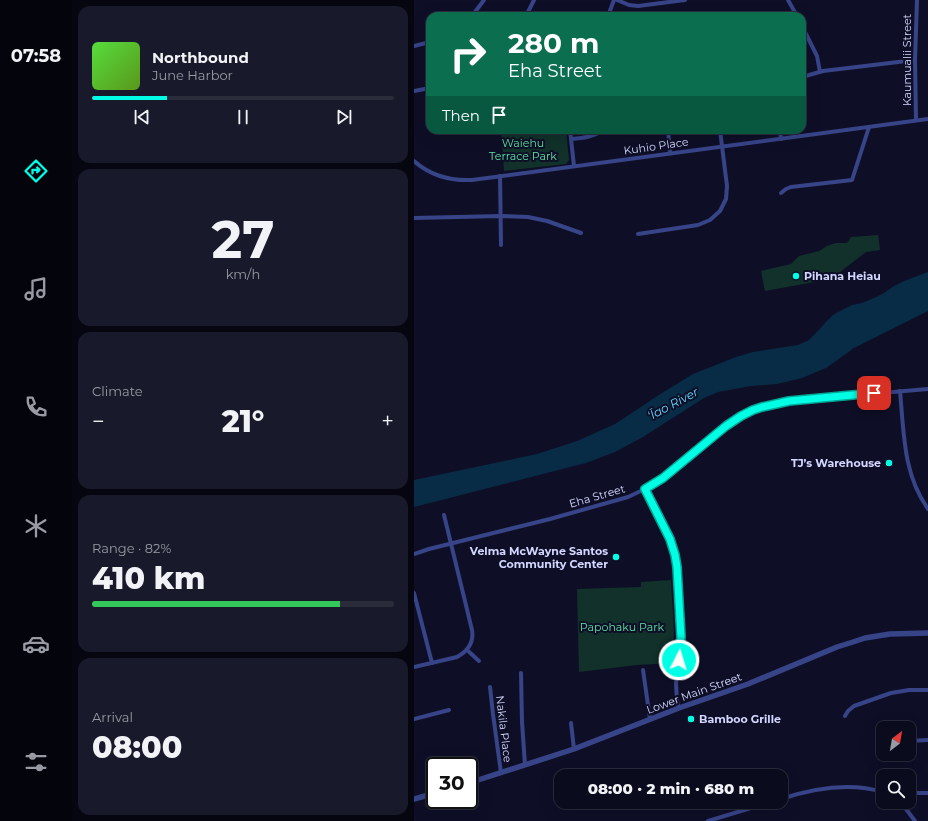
<!DOCTYPE html>
<html lang="en">
<head>
<meta charset="utf-8">
<style>
	body { margin:0; font-family:Montserrat,sans-serif; background:#18192a; color:#f1f3f6; height:100vh; display:flex; flex-direction:column; font-size:15px; white-space:nowrap }
	* { box-sizing:border-box; margin:0 }
	p { font-size:13px; color:#999ba4 }
	.icon { flex:none; width:22px; height:22px; fill:none; stroke:currentColor; stroke-width:2; stroke-linecap:round; stroke-linejoin:round }
	.map { position:relative; flex:1; overflow:hidden }
	.details { display:flex; flex-direction:column; gap:6px; padding:6px; background:#060610; width:342px }
	.details>* { flex:none }
	.banner { position:absolute; left:12px; top:12px; width:380px; height:122px; border-radius:12px; box-shadow:0 4px 16px #0002,0 0 0 1px #2a2b3b; background:#0b6e4f; color:#fff; overflow:hidden }
	.needle { width:26px; rotate:31deg }
	.fabs { position:absolute; left:462px; top:721px; display:grid; gap:8px }
	.fabs a { display:grid; place-items:center; width:40px; height:40px; border-radius:8px; background:#0a0b1d; box-shadow:0 4px 16px #0002,0 0 0 1px #2a2b3b; font-size:20px }
	.speed { position:absolute; left:12px; top:757px; display:flex; gap:8px; font-size:20px; font-weight:700; text-align:center }
	.speed>* { display:grid; place-content:center; width:52px; height:52px; border-radius:50%; background:#0a0b1d; box-shadow:0 4px 16px #0002,0 0 0 1px #2a2b3b; line-height:1 }
	.speed .limit { border:2px solid #111; border-radius:6px; background:#fff; color:#111 }
	.pin { position:absolute; display:grid; place-items:center; width:34px; height:34px; color:#fff; margin:-17px; border-radius:8px; box-shadow:0 2px 6px #0006 }
	.me { position:absolute; width:44px; margin:-22px; rotate:5deg; stroke-linejoin:round; filter:drop-shadow(0 0 3px #0008) }
	.turn { display:flex; align-items:center; gap:14px; height:84px; padding:0 16px; font-size:18px }
	.turn .icon { width:52px; height:52px; stroke-width:2.5 }
	.turn b { display:block; font-size:28px; line-height:34px }
	.then { display:flex; align-items:center; height:38px; padding:0 16px; background:#0003; gap:8px; font-size:15px }
	.big { font-size:30px; font-weight:800; line-height:1.1 }
	.details .card { flex:1; display:flex; flex-direction:column; justify-content:center; gap:6px; min-width:0; padding:0 14px; border-radius:12px; background:#18192a }
	.details .dial { align-items:center; gap:0 }
	.dial b { font-size:52px; line-height:1 }
	.song { display:flex; align-items:center; gap:12px }
	.cover { width:48px; height:48px; border-radius:6px; background:linear-gradient(135deg,hsl(110 70% 55%),hsl(90 70% 35%)) }
	.played { height:4px; border-radius:2px; background:linear-gradient(90deg,#00ffe5 25%,#2a2b3b 25%) }
	.keys { display:flex; justify-content:space-around; direction:ltr }
	.heat { display:flex; justify-content:space-between; align-items:center; font-size:22px; direction:ltr }
	.charge { height:6px; border-radius:3px; background:linear-gradient(90deg,#34c759 82%,#2a2b3b 0) }
	.trip { position:absolute; left:140px; top:769px; width:234px; height:40px; border-radius:12px; background:#0a0b1d; box-shadow:0 4px 16px #0002,0 0 0 1px #2a2b3b; font-weight:800; line-height:40px; text-align:center }
	main { display:flex; flex:1; min-height:0 }
	.dock { display:flex; flex-direction:column; width:72px; justify-content:space-around; align-items:center; background:#04040c; color:#999ba4 }
	.dock .icon { width:28px; height:28px }
	.dock .selected { color:#00ffe5 }
	.dock b { font-size:18px; color:#f1f3f6 }
	.map>svg:first-child { display:block }
	.green { fill:#11312a }
	.water { fill:#082b46 }
	.lines { fill:none; stroke-linecap:round; stroke-linejoin:round }
	.minor { stroke:#374488; stroke-width:4 }
	.tertiary { stroke:#374488; stroke-width:5.5 }
	.route-casing { stroke:#00a695; stroke-width:10 }
	.route { stroke:#00ffe5; stroke-width:7 }
	.poi-dot { fill:#00ffe5; stroke:#0e0f27; stroke-width:1.5 }
	.labels { text-anchor:middle; stroke-width:4; stroke-linejoin:round; paint-order:stroke }
	.street-label { font-size:11px; fill:#d4d8ff; stroke:#0e0f27 }
	.park-label { font-size:11px; fill:#5ae5a6; stroke:#0e0f27 }
	.poi-label { font-size:11px; font-weight:bold; fill:#d4d8ff; stroke:#0e0f27; text-anchor:start }
	.water-label { font-size:12px; font-style:italic; fill:#62d6ff; stroke:#0e0f27 }
</style>
</head>
<body>
<main>
<nav class="dock">
<b>07:58</b>
<svg class="icon selected" aria-label="directions" viewBox="0 0 24 24"><path d="M12 3l9 9-9 9-9-9zM9 14v-3h6M13 9l2 2-2 2"/></svg>
<svg class="icon" aria-label="music" viewBox="0 0 24 24"><path d="M9 18V5l10-2v13"/><circle cx="6" cy="18" r="3"/><circle cx="16" cy="16" r="3"/></svg>
<svg class="icon" aria-label="phone" viewBox="0 0 24 24"><path d="M5 4h4l2 5-3 2q2 4 5 5l2-3 5 2v4C11 20 4 13 5 4z"/></svg>
<svg class="icon" aria-label="climate" viewBox="0 0 24 24"><path d="M12 3v18M4 7l16 10M4 17L20 7"/></svg>
<svg class="icon" aria-label="car" viewBox="0 0 24 24"><path d="M5 17H2v-5l4-1 3-4h7l3 4 3 1v5h-3M9 17h6M6 11h13"/><circle cx="7" cy="17" r="2"/><circle cx="17" cy="17" r="2"/></svg>
<svg class="icon" aria-label="filters" viewBox="0 0 24 24"><path d="M4 7h16M4 17h16"/><circle cx="9" cy="7" r="2"/><circle cx="15" cy="17" r="2"/></svg>
</nav>
<section class="details">
<div class="card">
<div class="song"><i class="cover"></i><div><b>Northbound</b><p>June Harbor</p></div></div>
<div class="played"></div>
<div class="keys"><svg class="icon" aria-label="previous" viewBox="0 0 24 24"><path d="M18 5L8 12l10 7zM5 5v14"/></svg><svg class="icon" aria-label="pause" viewBox="0 0 24 24"><path d="M8 5v14M16 5v14"/></svg><svg class="icon" aria-label="next" viewBox="0 0 24 24"><path d="M6 5l10 7-10 7zM19 5v14"/></svg></div>
</div>
<div class="card dial"><b>27</b><p>km/h</p></div>
<div class="card"><p>Climate</p>
<div class="heat"><a>−</a><b class="big">21°</b><a>+</a></div>
</div>
<div class="card"><p>Range · 82%</p><b class="big">410 km</b><div class="charge"></div></div>
<div class="card"><p>Arrival</p><b class="big">08:00</b></div>
</section>
<div class="map">
<svg width="514" height="821" viewBox="0 0 514 821">
	<rect width="100%" height="100%" fill="#0e0f27"/>
	<g class="green">
		<path d="M87,130H152L155,160L152,164L90,171L88,141Z"/>
		<path d="M464,235L466,250L452,252L417,279L351,291L347,271L377,264L385,256L405,251L413,246L422,243H433L437,237Z"/>
		<path d="M257,580C258,607 263,636 257,663L223,665L165,672L163,589L227,587V582Z"/>
	</g>
	<path class="water" d="M514,272V311L440,348L412,368L388,378L363,384L337,386L304,392L290,398L229,437L201,452L172,463L0,507V480L123,454L163,441L201,424L248,393L279,374L322,357L339,352L384,345L395,340L404,331L411,323L419,315L428,310L438,305L448,303L460,298L470,293L480,286L490,281Z"/>
	<g class="lines">
		<g class="minor">
			<path d="M203,0L215,5L224,6L271,0"/>
			<path d="M374,0L383,16"/>
			<path d="M58,16L70,0"/>
			<path d="M112,16L120,0"/>
			<path d="M194,16L200,0"/>
			<path d="M388,26L403,56L406,72"/>
			<path d="M0,46L16,42"/>
			<path d="M388,78L395,75L409,71L501,60"/>
			<path d="M0,91L16,88"/>
			<path d="M502,120L501,60L503,0"/>
			<path d="M156,130L160,166"/>
			<path d="M254,130L256,153"/>
			<path d="M366,130L367,139"/>
			<path d="M157,139C169,138 180,137 189,130"/>
			<path d="M0,161C17,176 36,181 58,180L514,119"/>
			<path d="M86,176L87,245"/>
			<path d="M367,193L372,189L377,187L438,180L455,127"/>
			<path d="M0,218L87,216L114,217L133,221L167,233"/>
			<path d="M224,234L284,225L296,220L306,211L312,199L313,186L306,130"/>
			<path d="M486,391C490,433 489,474 514,509"/>
			<path d="M231,489L256,539L261,555L263,567L267,637V651L262,683L263,701L265,708"/>
			<path d="M0,554L15,549L136,519L214,497L231,489L249,478L312,426L327,416L348,407L375,401L514,389"/>
			<path d="M0,593L18,663"/>
			<path d="M53,650L65,661"/>
			<path d="M0,667L43,657C54,651 60,642 58,630L30,515"/>
			<path d="M229,670L236,719"/>
			<path d="M107,673L108,722L111,765"/>
			<path d="M76,687L79,714L87,773"/>
			<path d="M431,716L434,711L440,706L477,693L495,690H514"/>
			<path d="M0,719L35,710"/>
			<path d="M157,723L160,749"/>
			<path d="M495,741L514,740"/>
			<path d="M495,793H514"/>
			<path d="M367,799C400,788 436,782 469,792"/>
			<path d="M484,802L492,809L501,821"/>
			<path d="M294,821L357,802"/>
		</g>
		<g class="tertiary">
			<path d="M55,783L160,749L265,708L334,684L423,647L439,642L451,638L476,634L514,633"/>
			<path d="M0,799L21,793"/>
		</g>
	</g>
	<g class="lines">
		<g class="route-casing">
			<path id="route" d="M265,660L267,637L263,567L261,555L256,539L231,489L249,478L312,426L327,416L339,410L348,407L375,401L460,393"/>
		</g>
		<use href="#route" class="route"/>
	</g>
	<g class="poi-dot">
		<circle cx="382" cy="276" r="4"/>
		<circle cx="475" cy="463" r="4"/>
		<circle cx="202" cy="557" r="4"/>
		<circle cx="277" cy="719" r="4"/>
	</g>
	<g class="labels">
		<g class="street-label">
			<text transform="translate(493 60) rotate(-90)" y="4">Kaumualii Street</text>
			<text transform="translate(242 146) rotate(-8)" y="4">Kuhio Place</text>
			<text transform="translate(183 496) rotate(-16)" y="4">Eha Street</text>
			<text transform="translate(280 693) rotate(-20)" y="4">Lower Main Street</text>
			<text transform="translate(90 729) rotate(83)" y="4">Nakila Place</text>
		</g>
		<g class="park-label">
			<text x="109" y="147">Waiehu<tspan x="109" dy="13">Terrace Park</tspan></text>
			<text x="208" y="631">Papohaku Park</text>
		</g>
		<g class="poi-label">
			<text x="390" y="280">Pihana Heiau</text>
			<text x="467" y="467" text-anchor="end">TJ’s Warehouse</text>
			<text x="194" y="555" text-anchor="end">Velma McWayne Santos<tspan x="194" dy="13">Community Center</tspan></text>
			<text x="285" y="723">Bamboo Grille</text>
		</g>
		<g class="water-label">
			<text transform="translate(259 404) rotate(-28)" y="4">ʻĪao River</text>
		</g>
	</g>
</svg>
<div class="fabs">
<a><svg class="needle" viewBox="-14 -14 28 28"><path d="M0-13l5 13h-10z" fill="#e53935"/><path d="M0 13l5-13h-10z" fill="#999ba4"/></svg></a>
<a><svg class="icon" aria-label="search" viewBox="0 0 24 24"><circle cx="10" cy="10" r="6"/><path d="M15 15l6 6"/></svg></a>
</div>
<div class="speed"><div class="limit">30</div></div>
<div class="pin" style="left:460px;top:393px;background:#d93025"><svg class="icon" aria-label="arrive" viewBox="0 0 24 24"><path d="M6 21V4h12l-3 4 3 4H6"/></svg></div>
<svg class="me" style="left:265px;top:660px" viewBox="-20 -20 40 40"><circle r="17" fill="#00ffe5" stroke="#fff" stroke-width="3"/><path d="M0-11L8 9 0 5-8 9z" fill="#fff"/></svg>
<div class="trip">08:00 · 2 min · 680 m</div>
<div class="banner">
<div class="turn"><svg class="icon" aria-label="right" viewBox="0 0 24 24"><path d="M7 20v-9h11M14 6l5 5-5 5"/></svg><div><b>280 m</b>Eha Street</div></div>
<div class="then">Then<svg class="icon" aria-label="arrive" viewBox="0 0 24 24"><path d="M6 21V4h12l-3 4 3 4H6"/></svg></div>
</div>
</div>
</main>
</body>
</html>
